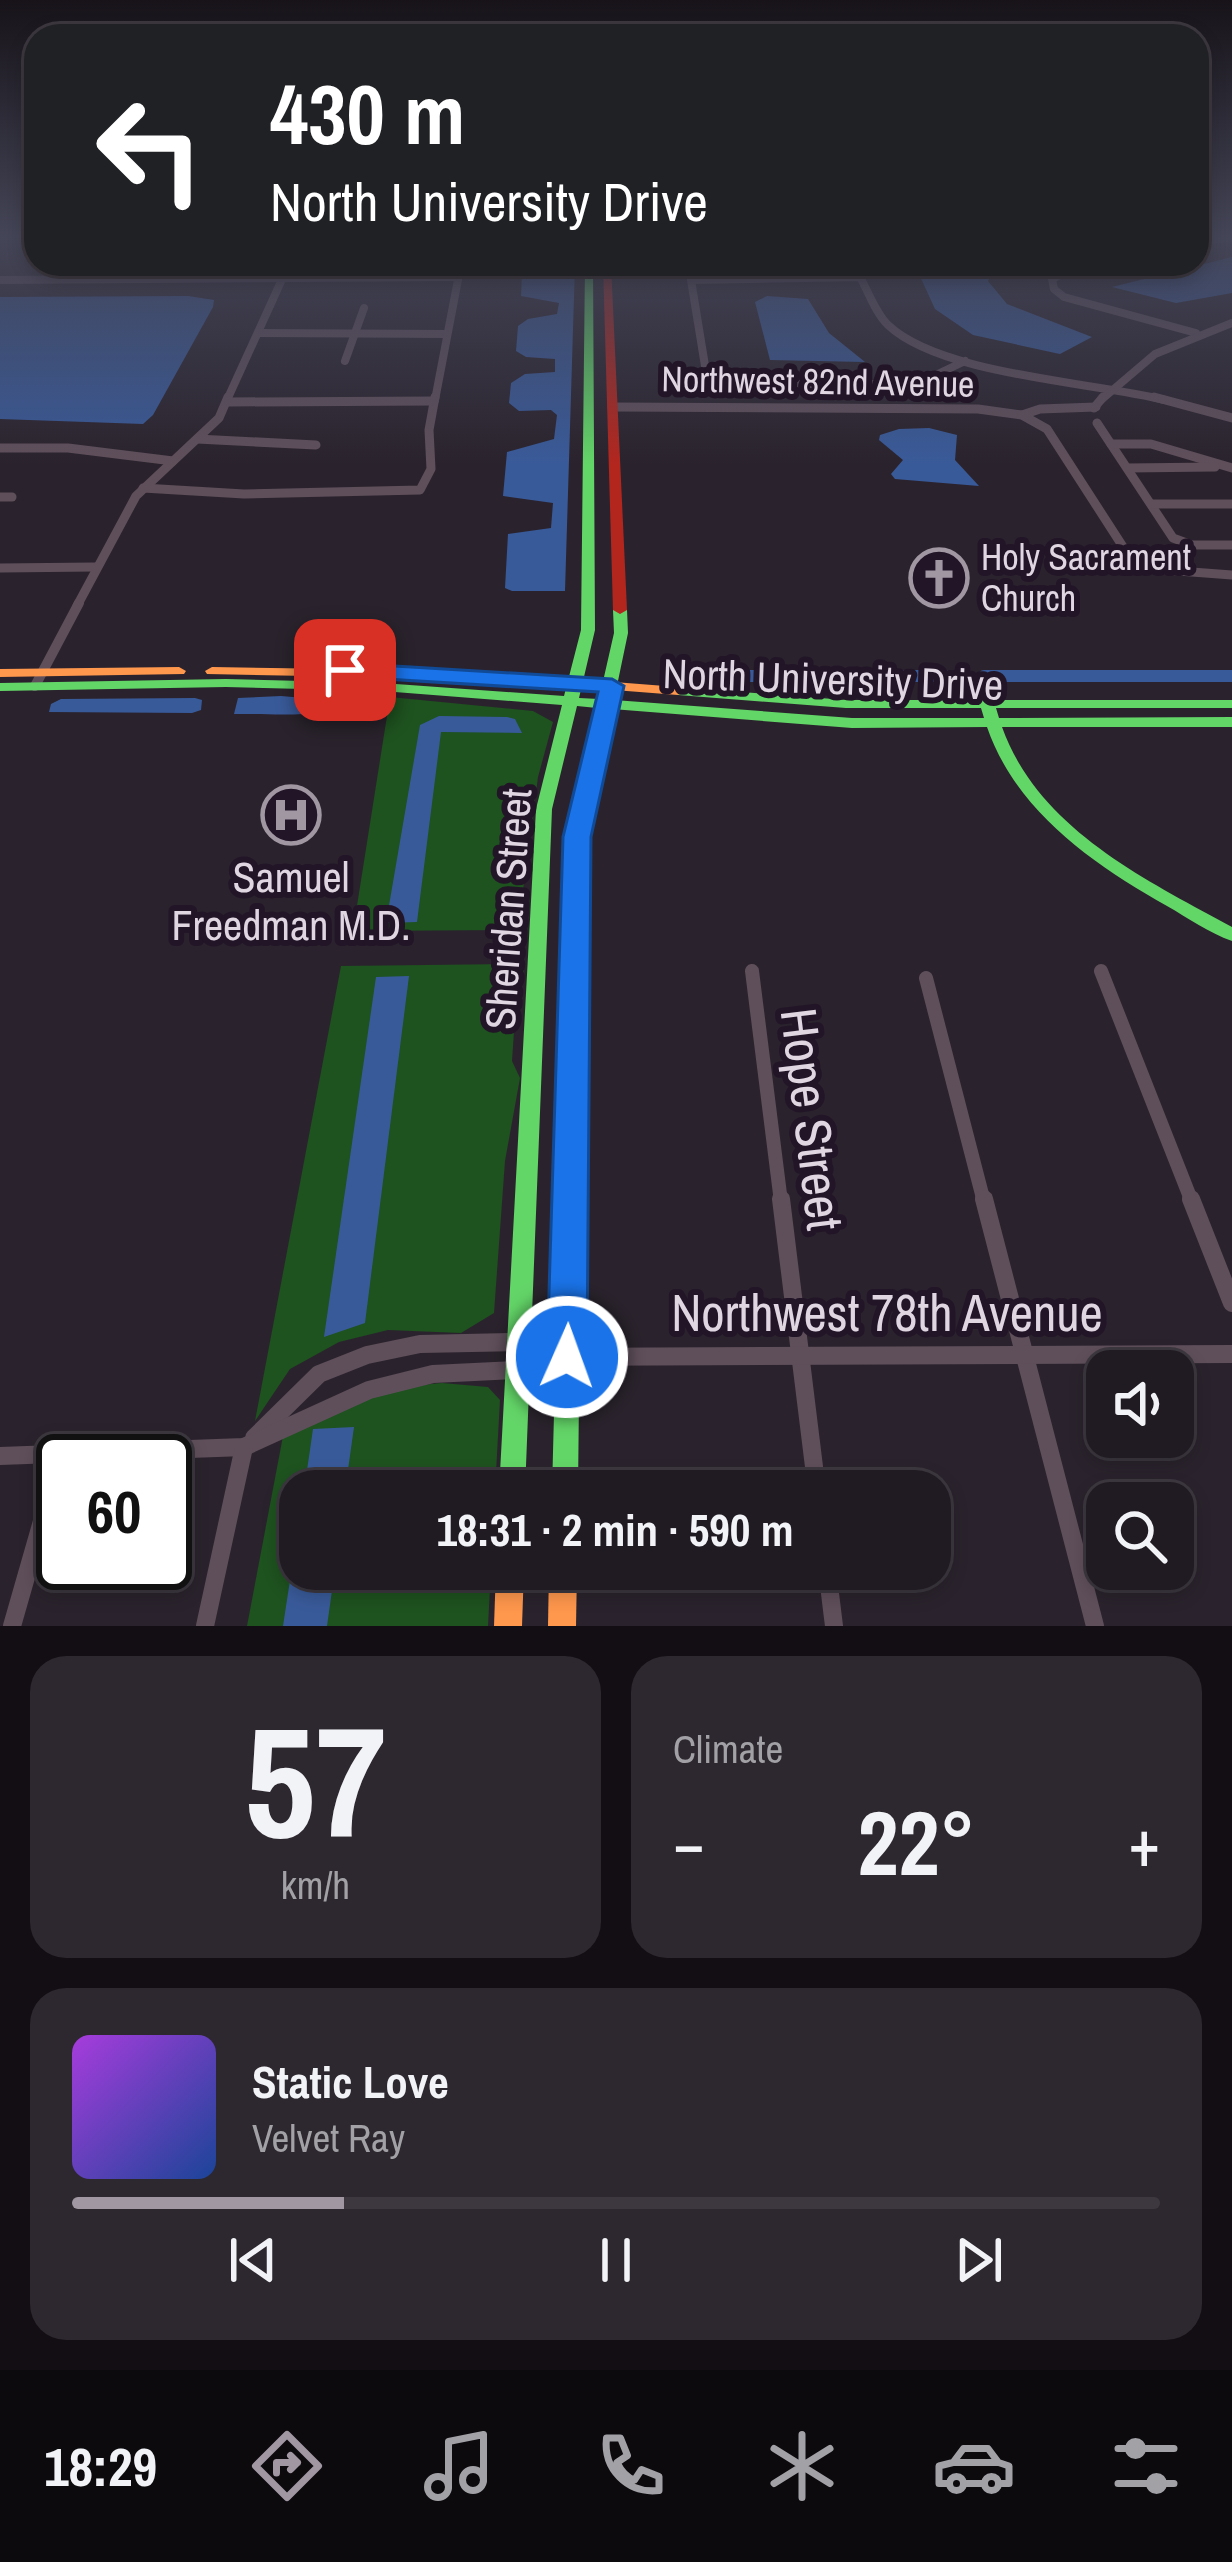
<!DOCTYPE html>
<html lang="en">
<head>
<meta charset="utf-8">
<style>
	body { margin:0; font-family:"Archivo Narrow",sans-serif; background:#2d272f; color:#f1f3f6; height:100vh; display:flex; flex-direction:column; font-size:45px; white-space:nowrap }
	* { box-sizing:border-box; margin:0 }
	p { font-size:39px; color:#a2a1a5 }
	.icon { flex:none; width:66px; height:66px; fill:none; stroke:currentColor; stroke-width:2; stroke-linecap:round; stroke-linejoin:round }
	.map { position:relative; height:1626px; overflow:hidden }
	.panel { display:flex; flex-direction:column; gap:30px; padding:30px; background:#120e13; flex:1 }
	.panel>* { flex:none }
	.hud { position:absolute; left:24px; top:24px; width:1185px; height:252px; border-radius:36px; box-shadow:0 6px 18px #0003,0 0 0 3px #3d3840; background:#202124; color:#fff; overflow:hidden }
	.buttons { position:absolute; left:1086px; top:1350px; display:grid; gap:24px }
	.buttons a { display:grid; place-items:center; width:108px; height:108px; border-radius:24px; background:#201a22; box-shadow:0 6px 18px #0003,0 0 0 3px #3d3840; font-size:60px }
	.speed { position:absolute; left:36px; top:1434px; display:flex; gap:24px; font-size:60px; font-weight:700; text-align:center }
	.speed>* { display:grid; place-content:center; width:156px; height:156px; border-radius:50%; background:#201a22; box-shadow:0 6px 18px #0003,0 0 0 3px #3d3840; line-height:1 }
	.speed .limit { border:6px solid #111; border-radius:18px; background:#fff; color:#111 }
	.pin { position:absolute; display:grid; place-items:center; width:102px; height:102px; color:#fff; margin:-51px; border-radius:24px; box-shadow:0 6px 18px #0006 }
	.me { position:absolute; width:132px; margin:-66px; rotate:2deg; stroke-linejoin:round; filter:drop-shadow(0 0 9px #0008) }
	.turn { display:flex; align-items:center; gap:42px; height:252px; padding:0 48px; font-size:54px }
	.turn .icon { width:156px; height:156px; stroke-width:2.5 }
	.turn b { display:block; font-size:84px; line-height:102px }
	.big { font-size:90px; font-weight:700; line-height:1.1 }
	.panel .widget { flex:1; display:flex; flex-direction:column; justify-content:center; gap:18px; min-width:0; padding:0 42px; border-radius:36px; background:#2d272f }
	.panel .dial { align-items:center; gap:0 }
	.dial b { font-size:156px; line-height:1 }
	.song { display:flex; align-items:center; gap:36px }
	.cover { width:144px; height:144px; border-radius:18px; background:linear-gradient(135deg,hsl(280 70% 55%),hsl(220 70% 35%)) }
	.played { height:12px; border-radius:6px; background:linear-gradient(90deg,#a097a3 25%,#3d3840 25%) }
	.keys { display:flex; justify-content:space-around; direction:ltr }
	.heat { display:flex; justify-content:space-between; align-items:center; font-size:66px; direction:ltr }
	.panel .tiles { flex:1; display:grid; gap:30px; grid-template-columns:1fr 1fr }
	.widget:last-child { grid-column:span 2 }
	.trip { position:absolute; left:279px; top:1470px; width:672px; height:120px; border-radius:36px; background:#201a22; box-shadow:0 6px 18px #0003,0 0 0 3px #3d3840; font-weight:700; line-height:120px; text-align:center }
	.tabs { display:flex; height:192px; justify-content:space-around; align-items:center; background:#0d0a0e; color:#a2a1a5 }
	.tabs .icon { width:84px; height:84px }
	.tabs .on { color:#a097a3 }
	.tabs b { font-size:54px; color:#f1f3f6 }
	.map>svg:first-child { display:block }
	.green { fill:#1e521f }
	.water { fill:#395a99 }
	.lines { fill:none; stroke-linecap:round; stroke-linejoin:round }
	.canal { stroke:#395a99; stroke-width:12 }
	.street-far4 { stroke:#5f4f5b; stroke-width:8 }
	.street-far3 { stroke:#5f4f5b; stroke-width:9 }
	.street-far2 { stroke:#5f4f5b; stroke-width:10 }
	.street-far1 { stroke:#5f4f5b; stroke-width:14 }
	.street { stroke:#5f4f5b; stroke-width:18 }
	.fast { fill:#63d668; fill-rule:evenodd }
	.slow { fill:#ff974d; fill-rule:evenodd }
	.jam { fill:#b3261e; fill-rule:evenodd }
	.route { fill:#1a73e8; stroke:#114b97; stroke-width:3 }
	.labels { text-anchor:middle; stroke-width:12; stroke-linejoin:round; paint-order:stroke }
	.far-street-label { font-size:36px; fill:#dfd6e2; stroke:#221527 }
	.far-poi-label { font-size:36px; fill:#dfd6e2; stroke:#221527; text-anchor:start }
	.street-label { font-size:42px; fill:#dfd6e2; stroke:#221527 }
	.poi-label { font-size:42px; fill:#dfd6e2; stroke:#221527 }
	.near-street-label { font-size:51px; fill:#dfd6e2; stroke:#221527 }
</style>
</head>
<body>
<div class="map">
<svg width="1232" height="1626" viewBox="0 0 1232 1626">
	<rect width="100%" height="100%" fill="#2a232d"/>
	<g class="green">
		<path d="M390,697L533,711L553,722L538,777L520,913L508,930L353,931Z"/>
		<path d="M510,964L524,970L516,1002L512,1061L520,1078L505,1161L494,1313L461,1333L388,1330L339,1342L290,1369L255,1421L341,966Z"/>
		<path d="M442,1383L488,1387L500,1400L495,1491H300V1569H491L488,1626H247L283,1436C336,1412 383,1387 442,1383Z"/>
	</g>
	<g class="water">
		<path d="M1232,257V293L1176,303L1112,287Z"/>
		<path d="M559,264H575L565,591H512L505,588L508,534L551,528L553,503L503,496L507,452L554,439L557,415L551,410L519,411L509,403L511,383L525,374L555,372V359L526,357L516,351L518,326L528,319L557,314L559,303L521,296L522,272Z"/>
		<path d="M997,264L988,281L1007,304L1092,337L1060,354L973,335L935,309L919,274L903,266Z"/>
		<path d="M188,296L214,300L213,307L153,415L143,424L0,419V297Z"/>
		<path d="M767,296L808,299L829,333L865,362L770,360L755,302Z"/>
		<path d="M899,429L929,428L957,435L955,460L979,486L895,479L891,474L903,460L879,440L880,435Z"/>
		<path d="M281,696L351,702C332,720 262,713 234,714L238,698Z"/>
		<path d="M195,698L202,700L201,710L192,713L49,712L51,704L61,699Z"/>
		<path d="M439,716L507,717L515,719L522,733L441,732L417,922L386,923L420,725Z"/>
		<path d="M409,976L365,1323L324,1337L376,977Z"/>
		<path d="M354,1427L345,1491H304L313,1429Z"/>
		<path d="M300,1515V1569H335L327,1626H283Z"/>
	</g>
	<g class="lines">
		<g class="canal">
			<path d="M744,676H965"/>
			<path d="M984,676H1232"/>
		</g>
		<g class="street-far4">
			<path d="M1197,241L1232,238"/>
			<path d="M1083,264L1052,279L1054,289L1064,297L1196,333"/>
			<path d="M103,279L114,264"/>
			<path d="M0,280L458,277"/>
			<path d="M260,333L447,334"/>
			<path d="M345,361L364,308"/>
			<path d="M965,361L917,384H715L707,378L691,280L860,277C868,291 876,314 888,325C941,375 1093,382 1165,400"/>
			<path d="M227,400L289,264"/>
			<path d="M435,400L461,264"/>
			<path d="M1101,400L1155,354L1232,323"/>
		</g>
		<g class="street-far3">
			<path d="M1154,397L1232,418"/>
			<path d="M229,402L434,401"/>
			<path d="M612,407L978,409L1022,415L1047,429L1127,553L1165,570L1232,575"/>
			<path d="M1094,408L1103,397"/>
			<path d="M1022,415L1040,409L1096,407"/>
			<path d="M1097,423L1173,538L1192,545H1232"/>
			<path d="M197,439L316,445"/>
			<path d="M1111,444H1151L1232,468"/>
			<path d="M0,448H68L173,461"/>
			<path d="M1127,468L1215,467"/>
			<path d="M143,488L244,494L420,490L431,469L429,430L435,397"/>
			<path d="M0,497H12"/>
			<path d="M1151,504H1232"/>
			<path d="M0,568L95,567"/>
			<path d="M77,606L136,496L219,418L228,397"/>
		</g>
		<path class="street-far2" d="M35,686L79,603"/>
		<g class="street-far1">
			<path d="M752,971L781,1202"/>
			<path d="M1101,971L1192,1202"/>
			<path d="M926,978L984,1202"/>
		</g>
		<g class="street">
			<path d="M781,1199L817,1491"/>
			<path d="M984,1199L1095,1626"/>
			<path d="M1191,1199L1232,1303"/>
			<path d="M254,1438L319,1374L367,1355L420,1344L516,1342L543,1357"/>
			<path d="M0,1456L244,1447L369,1390L433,1374L515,1370L543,1357L1232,1354"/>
			<path d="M827,1569L834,1626"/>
			<path d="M12,1626L61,1455"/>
			<path d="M205,1626L244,1447"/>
		</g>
		<path class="fast" d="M585,264H593L595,630L579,698L599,699L614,633L613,610L620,606L627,610L628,633L614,700L852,718H984L981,708H846L678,695L671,691L678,687L846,700H1232V708H996L999,718L1232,717V727H1002C1038,828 1144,879 1232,927V941C1209,933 1188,918 1167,906C1093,864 1016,811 987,727L852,728L612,709L585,837L578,1491H552L569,837L597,708L577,706L552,809L525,1491H499L536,809L562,705L382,691L226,687L0,691V683L226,679L382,683L564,696L581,630Z"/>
		<g class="slow">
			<path d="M179,667L186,671L184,674L0,677V669Z"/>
			<path d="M212,667L474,671L678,687L685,691L678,695L474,679L207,674L205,671Z"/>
			<path d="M496,1569H524L522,1626H494Z"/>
			<path d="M549,1569H577L576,1626H548Z"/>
		</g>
		<path class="jam" d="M603,264H611L627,610L620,614L613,610Z"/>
	</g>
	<linearGradient id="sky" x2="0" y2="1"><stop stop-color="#171319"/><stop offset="0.51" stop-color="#444557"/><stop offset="1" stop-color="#444557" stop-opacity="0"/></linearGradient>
	<rect width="1232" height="465" fill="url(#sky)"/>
	<path class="route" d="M345,663L612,679L624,686L591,837L587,1357L581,1369L567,1375L553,1369L547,1357L563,837L598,692L336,676L333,670Z"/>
	<defs>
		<g id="church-ring" transform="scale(3)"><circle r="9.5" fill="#221527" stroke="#a097a3" stroke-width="1.5"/><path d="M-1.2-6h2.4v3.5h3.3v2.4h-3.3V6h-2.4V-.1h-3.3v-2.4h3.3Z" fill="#a097a3"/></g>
		<g id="hospital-ring" transform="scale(3)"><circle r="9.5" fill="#221527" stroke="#a097a3" stroke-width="1.5"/><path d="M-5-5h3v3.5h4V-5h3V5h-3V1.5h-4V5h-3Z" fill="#a097a3"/></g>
	</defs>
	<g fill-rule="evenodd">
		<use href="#church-ring" x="939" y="578"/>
		<use href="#hospital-ring" x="291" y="815"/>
	</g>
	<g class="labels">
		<g class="far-street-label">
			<text transform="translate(818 381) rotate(1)" y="13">Northwest 82nd Avenue</text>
		</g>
		<g class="far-poi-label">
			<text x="981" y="570">Holy Sacrament<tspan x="981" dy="41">Church</tspan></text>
		</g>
		<g class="street-label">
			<text transform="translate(833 679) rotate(2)" y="15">North University Drive</text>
			<text transform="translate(508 909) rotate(-86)" y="15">Sheridan Street</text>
		</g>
		<g class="poi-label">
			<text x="291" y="892">Samuel<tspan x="291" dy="48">Freedman M.D.</tspan></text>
		</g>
		<g class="near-street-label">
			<text transform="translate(812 1119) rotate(83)" y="18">Hope Street</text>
			<text x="887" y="1331">Northwest 78th Avenue</text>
		</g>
	</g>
</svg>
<div class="buttons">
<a><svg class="icon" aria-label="sound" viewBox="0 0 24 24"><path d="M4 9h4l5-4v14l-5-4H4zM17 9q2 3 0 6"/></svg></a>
<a><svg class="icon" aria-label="search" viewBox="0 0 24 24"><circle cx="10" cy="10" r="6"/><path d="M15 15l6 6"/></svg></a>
</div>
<div class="speed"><div class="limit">60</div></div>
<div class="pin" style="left:345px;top:670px;background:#d93025"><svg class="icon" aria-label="arrive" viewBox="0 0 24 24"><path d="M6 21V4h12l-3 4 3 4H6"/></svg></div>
<svg class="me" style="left:567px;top:1357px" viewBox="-20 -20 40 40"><circle r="17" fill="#1a73e8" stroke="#fff" stroke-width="3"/><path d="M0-11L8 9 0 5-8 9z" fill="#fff"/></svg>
<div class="trip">18:31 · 2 min · 590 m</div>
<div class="hud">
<div class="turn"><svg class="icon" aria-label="left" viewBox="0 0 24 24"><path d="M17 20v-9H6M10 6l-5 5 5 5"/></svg><div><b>430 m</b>North University Drive</div></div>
</div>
</div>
<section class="panel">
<div class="tiles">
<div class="widget dial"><b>57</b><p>km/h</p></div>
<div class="widget"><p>Climate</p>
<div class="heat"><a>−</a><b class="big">22°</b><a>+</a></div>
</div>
<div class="widget">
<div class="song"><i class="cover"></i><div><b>Static Love</b><p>Velvet Ray</p></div></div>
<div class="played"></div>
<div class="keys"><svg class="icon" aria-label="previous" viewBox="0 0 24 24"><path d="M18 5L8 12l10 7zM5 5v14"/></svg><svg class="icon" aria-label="pause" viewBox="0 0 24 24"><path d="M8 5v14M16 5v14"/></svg><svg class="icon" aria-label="next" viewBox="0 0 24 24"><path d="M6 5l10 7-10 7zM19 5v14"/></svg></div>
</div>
</div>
</section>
<nav class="tabs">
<b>18:29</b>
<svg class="icon on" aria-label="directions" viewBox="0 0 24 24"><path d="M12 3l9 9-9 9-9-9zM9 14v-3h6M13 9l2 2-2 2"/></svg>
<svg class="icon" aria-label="music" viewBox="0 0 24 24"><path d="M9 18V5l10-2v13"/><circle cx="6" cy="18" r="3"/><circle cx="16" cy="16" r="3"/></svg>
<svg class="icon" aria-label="phone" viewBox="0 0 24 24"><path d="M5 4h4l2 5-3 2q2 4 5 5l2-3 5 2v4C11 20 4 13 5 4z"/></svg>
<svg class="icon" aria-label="climate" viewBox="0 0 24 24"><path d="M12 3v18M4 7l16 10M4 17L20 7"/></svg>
<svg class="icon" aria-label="car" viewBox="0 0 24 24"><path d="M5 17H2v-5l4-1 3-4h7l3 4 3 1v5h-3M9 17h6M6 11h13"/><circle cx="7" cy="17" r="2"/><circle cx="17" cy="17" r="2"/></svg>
<svg class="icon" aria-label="filters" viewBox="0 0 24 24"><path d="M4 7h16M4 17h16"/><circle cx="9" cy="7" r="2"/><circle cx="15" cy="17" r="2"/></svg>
</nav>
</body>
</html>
